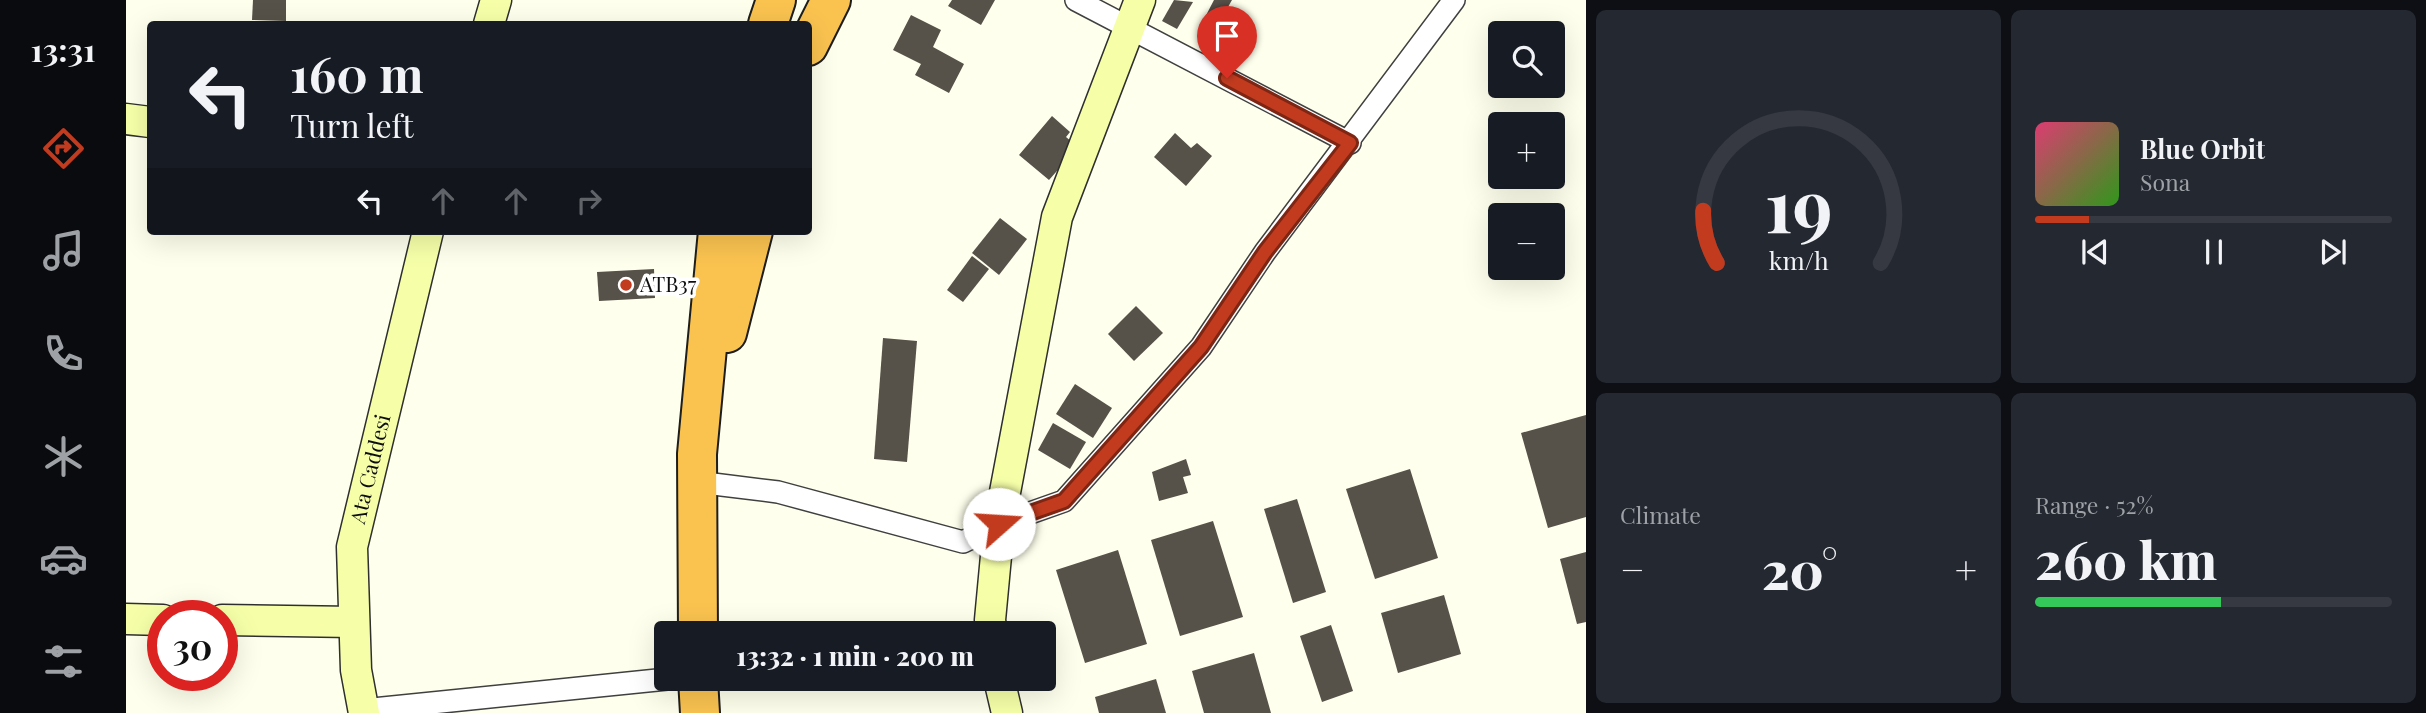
<!DOCTYPE html>
<html lang="en">
<head>
<meta charset="utf-8">
<style>
	body { margin:0; font-family:"Playfair Display",serif; background:#242831; color:#f1f3f6; height:100vh; display:flex; flex-direction:column; font-size:26px; white-space:nowrap }
	* { box-sizing:border-box; margin:0 }
	p { font-size:23px; color:#9ea1a6 }
	.icon { flex:none; width:38px; height:38px; fill:none; stroke:currentColor; stroke-width:2; stroke-linecap:round; stroke-linejoin:round }
	.map { position:relative; flex:1; overflow:hidden }
	.sheet { display:flex; flex-direction:column; gap:10px; padding:10px; background:#0d0f14; width:840px }
	.sheet>* { flex:none }
	.hud { position:absolute; left:21px; top:21px; width:665px; height:214px; border-radius:7px; box-shadow:0 7px 28px #0002; background:#171b24; color:#f1f3f6; overflow:hidden }
	.controls { position:absolute; left:1362px; top:21px; display:grid; gap:14px }
	.controls a { display:grid; place-items:center; width:77px; height:77px; border-radius:7px; background:#171b24; box-shadow:0 7px 28px #0002; font-size:35px }
	.speed { position:absolute; left:21px; top:600px; display:flex; gap:14px; font-size:35px; font-weight:700; text-align:center }
	.speed>* { display:grid; place-content:center; width:91px; height:91px; border-radius:50%; background:#171b24; box-shadow:0 7px 28px #0002; line-height:1 }
	.speed .limit { border:10px solid #d22; background:#fff; color:#111 }
	.pin { position:absolute; display:grid; place-items:center; width:60px; height:60px; color:#fff; margin:-72px -30px; border-radius:50% 50% 50% 0; rotate:-45deg; box-shadow:0 0 7px #0007 }
	.pin .icon { rotate:45deg }
	.me { position:absolute; width:77px; margin:-38px; rotate:71deg; stroke-linejoin:round; filter:drop-shadow(0 0 5px #0008) }
	.turn { display:flex; align-items:center; gap:24px; height:147px; padding:0 28px; font-size:32px }
	.turn .icon { width:91px; height:91px; stroke-width:2.5 }
	.turn b { display:block; font-size:49px; line-height:60px }
	.lanes { display:flex; align-items:center; height:66px; padding:0 28px; background:#0003; justify-content:center; gap:35px; direction:ltr }
	.lanes .off { opacity:.35 }
	.big { font-size:52px; font-weight:800; line-height:1.1 }
	.sheet .tile { flex:1; display:flex; flex-direction:column; justify-content:center; gap:10px; min-width:0; padding:0 24px; border-radius:10px; background:#242831 }
	.sheet .dial { align-items:center; gap:0 }
	.dial svg { height:182px; overflow:visible; fill:none; stroke:#363941; stroke-width:7; stroke-linecap:round; text-anchor:middle }
	.dial text { fill:#f1f3f6; stroke:none }
	.song { display:flex; align-items:center; gap:21px }
	.cover { width:84px; height:84px; border-radius:10px; background:linear-gradient(135deg,hsl(340 70% 55%),hsl(110 70% 35%)) }
	.played { height:7px; border-radius:4px; background:linear-gradient(90deg,#c23b1f 15%,#363941 15%) }
	.keys { display:flex; justify-content:space-around; direction:ltr }
	.heat { display:flex; justify-content:space-between; align-items:center; font-size:38px; direction:ltr }
	.charge { height:10px; border-radius:5px; background:linear-gradient(90deg,#34c759 52%,#363941 0) }
	.sheet .tiles { flex:1; display:grid; gap:10px; grid-template-columns:repeat(2,1fr) }
	.trip { position:absolute; left:528px; top:621px; width:402px; height:70px; border-radius:7px; background:#171b24; box-shadow:0 7px 28px #0002; font-weight:800; line-height:70px; text-align:center }
	main { display:flex; flex:1; min-height:0 }
	.tab-bar { display:flex; flex-direction:column; width:126px; justify-content:space-around; align-items:center; background:#090b0e; color:#9ea1a6 }
	.tab-bar .icon { width:49px; height:49px }
	.tab-bar .current { color:#c23b1f }
	.tab-bar b { font-size:32px; color:#f1f3f6 }
	.map>svg:first-child { display:block }
	.building { fill:#565149 }
	.lines { fill:none; stroke-linecap:round; stroke-linejoin:round }
	.street-casing { stroke:#404040; stroke-width:24 }
	.secondary-casing { stroke:#2f2f2f; stroke-width:33 }
	.highway-casing { stroke:#1e1e1e; stroke-width:42 }
	.street { stroke:#fff; stroke-width:21 }
	.secondary { stroke:#f6ffa8; stroke-width:30 }
	.highway { stroke:#fac350; stroke-width:38 }
	.route-casing { stroke:#7e2614; stroke-width:18 }
	.route { stroke:#c23b1f; stroke-width:12 }
	.poi-dot { fill:#c23b1f; stroke:#fff; stroke-width:2.5 }
	.labels { text-anchor:middle; stroke-width:7; stroke-linejoin:round; paint-order:stroke }
	.poi-label { font-size:21px; fill:#0d0d0d; stroke:#fff; text-anchor:start }
	.street-label { font-size:21px; fill:#0d0d0d; stroke:#fff }
</style>
</head>
<body>
<main>
<nav class="tab-bar">
<b>13:31</b>
<svg class="icon current" aria-label="directions" viewBox="0 0 24 24"><path d="M12 3l9 9-9 9-9-9zM9 14v-3h6M13 9l2 2-2 2"/></svg>
<svg class="icon" aria-label="music" viewBox="0 0 24 24"><path d="M9 18V5l10-2v13"/><circle cx="6" cy="18" r="3"/><circle cx="16" cy="16" r="3"/></svg>
<svg class="icon" aria-label="phone" viewBox="0 0 24 24"><path d="M5 4h4l2 5-3 2q2 4 5 5l2-3 5 2v4C11 20 4 13 5 4z"/></svg>
<svg class="icon" aria-label="climate" viewBox="0 0 24 24"><path d="M12 3v18M4 7l16 10M4 17L20 7"/></svg>
<svg class="icon" aria-label="car" viewBox="0 0 24 24"><path d="M5 17H2v-5l4-1 3-4h7l3 4 3 1v5h-3M9 17h6M6 11h13"/><circle cx="7" cy="17" r="2"/><circle cx="17" cy="17" r="2"/></svg>
<svg class="icon" aria-label="filters" viewBox="0 0 24 24"><path d="M4 7h16M4 17h16"/><circle cx="9" cy="7" r="2"/><circle cx="15" cy="17" r="2"/></svg>
</nav>
<div class="map">
<svg width="1460" height="713" viewBox="0 0 1460 713">
	<rect width="100%" height="100%" fill="#ffffed"/>
	<g class="building">
		<path d="M127,0H160V21L126,20Z"/>
		<path d="M826,0H869L855,25L822,6Z"/>
		<path d="M1048,0L1067,2L1051,29L1036,21Z"/>
		<path d="M1088,0H1106L1102,7L1120,17L1106,42L1075,25Z"/>
		<path d="M785,15L815,30L807,47L838,64L823,93L789,75L795,64L767,50Z"/>
		<path d="M926,116L944,132L940,137L952,147L923,180L893,155Z"/>
		<path d="M1049,133L1065,148L1071,143L1086,156L1060,186L1028,157Z"/>
		<path d="M874,218L901,239L873,275L846,253Z"/>
		<path d="M846,256L863,269L837,302L821,290Z"/>
		<path d="M528,269L529,298L473,301L471,272Z"/>
		<path d="M1010,306L1037,333L1008,361L982,334Z"/>
		<path d="M757,338L791,341L781,462L748,459Z"/>
		<path d="M949,384L986,408L967,438L930,414Z"/>
		<path d="M1460,415V517L1422,528L1395,433Z"/>
		<path d="M927,423L960,442L944,469L912,450Z"/>
		<path d="M1060,459L1065,475L1057,477L1062,493L1033,501L1026,472Z"/>
		<path d="M1284,469L1312,558L1249,579L1220,489Z"/>
		<path d="M1171,499L1200,592L1167,603L1138,509Z"/>
		<path d="M1087,521L1117,617L1054,636L1025,540Z"/>
		<path d="M992,550L1021,644L959,663L930,570Z"/>
		<path d="M1460,552V622L1451,624L1434,559Z"/>
		<path d="M1318,595L1335,654L1272,673L1255,613Z"/>
		<path d="M1205,625L1227,691L1196,702L1174,636Z"/>
		<path d="M1128,653L1145,713H1078L1066,671Z"/>
		<path d="M1030,679L1040,713H973L969,697Z"/>
	</g>
	<g class="lines">
		<g class="street-casing">
			<g id="street">
				<path d="M950,0L1224,143"/>
				<path d="M571,482L652,492L837,542L873,524L938,501L1075,347L1139,252L1328,0"/>
				<path d="M237,710L541,679"/>
			</g>
		</g>
		<g class="secondary-casing">
			<g id="secondary">
				<path d="M363,24L370,0"/>
				<path d="M0,119L24,122"/>
				<path d="M0,619L37,620"/>
				<path d="M96,620L228,622"/>
				<path d="M866,634L864,620L873,524L931,217L1014,0"/>
				<path d="M873,679L881,713"/>
				<path id="s1" d="M238,713L230,670L226,547L302,231"/>
			</g>
		</g>
		<g class="highway-casing">
			<g id="highway">
				<path d="M642,24L650,0"/>
				<path d="M682,46L705,0"/>
				<path d="M601,333L627,231"/>
				<path d="M572,634L571,454L592,231"/>
				<path d="M572,679L574,713"/>
			</g>
		</g>
		<use href="#street" class="street"/>
		<use href="#secondary" class="secondary"/>
		<use href="#highway" class="highway"/>
	</g>
	<g class="lines">
		<g class="route-casing">
			<path id="route" d="M873,524L938,501L1075,347L1139,252L1224,143L1101,78"/>
		</g>
		<use href="#route" class="route"/>
	</g>
	<circle class="poi-dot" cx="500" cy="285" r="7"/>
	<g class="labels">
		<g class="poi-label">
			<text x="514" y="292">ATB37</text>
		</g>
		<g class="street-label">
			<text dy="7" stroke="none"><textPath href="#s1" startOffset="247">Ata Caddesi</textPath></text>
		</g>
	</g>
</svg>
<div class="controls">
<a><svg class="icon" aria-label="search" viewBox="0 0 24 24"><circle cx="10" cy="10" r="6"/><path d="M15 15l6 6"/></svg></a>
<a>+</a>
<a>−</a>
</div>
<div class="speed"><div class="limit">30</div></div>
<div class="pin" style="left:1101px;top:78px;background:#d93025"><svg class="icon" aria-label="arrive" viewBox="0 0 24 24"><path d="M6 21V4h12l-3 4 3 4H6"/></svg></div>
<svg class="me" style="left:873px;top:524px" viewBox="-20 -20 40 40"><circle r="19" fill="#fff"/><path d="M0-13L10 11 0 6-10 11z" fill="#c23b1f"/></svg>
<div class="trip">13:32 · 1 min · 200 m</div>
<div class="hud">
<div class="turn"><svg class="icon" aria-label="left" viewBox="0 0 24 24"><path d="M17 20v-9H6M10 6l-5 5 5 5"/></svg><div><b>160 m</b>Turn left</div></div>
<div class="lanes"><svg class="icon" aria-label="left" viewBox="0 0 24 24"><path d="M17 20v-9H6M10 6l-5 5 5 5"/></svg><svg class="icon off" aria-label="ahead" viewBox="0 0 24 24"><path d="M12 20V5M6 11l6-6 6 6"/></svg><svg class="icon off" aria-label="ahead" viewBox="0 0 24 24"><path d="M12 20V5M6 11l6-6 6 6"/></svg><svg class="icon off" aria-label="right" viewBox="0 0 24 24"><path d="M7 20v-9h11M14 6l5 5-5 5"/></svg></div>
</div>
</div>
<section class="sheet">
<div class="tiles">
<div class="tile dial"><svg viewBox="0 0 100 80">
<path d="M14 69A42 42 0 1 1 86 69"/>
<path d="M14 69A42 42 0 0 1 8 46" stroke="#c23b1f"/>
<text x="50" y="56" font-size="32" font-weight="700">19</text>
<text x="50" y="72" font-size="11">km/h</text>
</svg></div>
<div class="tile">
<div class="song"><i class="cover"></i><div><b>Blue Orbit</b><p>Sona</p></div></div>
<div class="played"></div>
<div class="keys"><svg class="icon" aria-label="previous" viewBox="0 0 24 24"><path d="M18 5L8 12l10 7zM5 5v14"/></svg><svg class="icon" aria-label="pause" viewBox="0 0 24 24"><path d="M8 5v14M16 5v14"/></svg><svg class="icon" aria-label="next" viewBox="0 0 24 24"><path d="M6 5l10 7-10 7zM19 5v14"/></svg></div>
</div>
<div class="tile"><p>Climate</p>
<div class="heat"><a>−</a><b class="big">20°</b><a>+</a></div>
</div>
<div class="tile"><p>Range · 52%</p><b class="big">260 km</b><div class="charge"></div></div>
</div>
</section>
</main>
</body>
</html>
